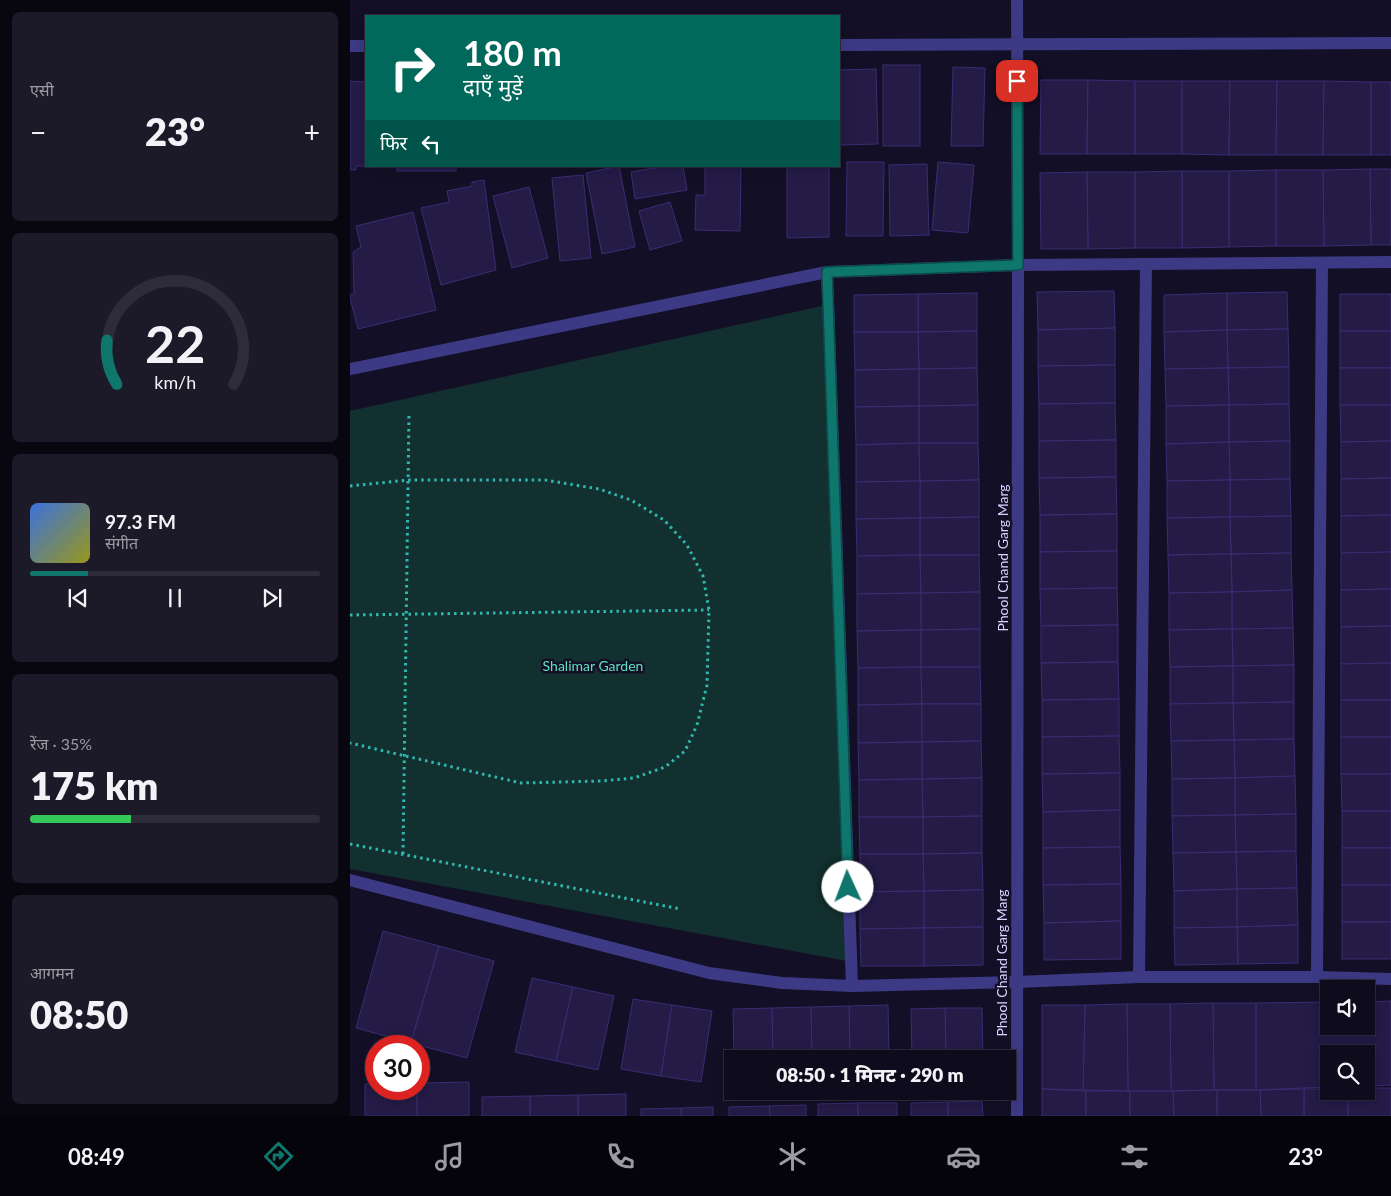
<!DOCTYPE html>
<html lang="hi">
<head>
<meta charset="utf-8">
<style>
	body { margin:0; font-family:Lato,"Noto Sans Devanagari",sans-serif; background:#1c1929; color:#f1f3f6; height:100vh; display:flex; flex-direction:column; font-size:19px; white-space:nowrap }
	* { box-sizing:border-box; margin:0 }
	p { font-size:16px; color:#9b9ba3 }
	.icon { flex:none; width:28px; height:28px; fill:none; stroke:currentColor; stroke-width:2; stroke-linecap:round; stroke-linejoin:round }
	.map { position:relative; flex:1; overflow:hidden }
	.side { display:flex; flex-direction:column; gap:12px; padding:12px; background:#08060f; width:350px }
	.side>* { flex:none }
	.guide { position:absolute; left:15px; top:15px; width:475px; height:152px; border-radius:0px; box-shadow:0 2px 12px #0003,0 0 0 1px #2e2b3b; background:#00695c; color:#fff; overflow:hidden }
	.tools { position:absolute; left:970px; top:980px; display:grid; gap:10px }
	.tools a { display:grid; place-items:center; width:55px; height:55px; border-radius:0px; background:#0e0b1c; box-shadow:0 2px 12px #0003,0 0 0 1px #2e2b3b; font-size:25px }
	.speed { position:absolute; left:15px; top:1035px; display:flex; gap:10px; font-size:25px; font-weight:700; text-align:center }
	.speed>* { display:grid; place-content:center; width:65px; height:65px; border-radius:50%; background:#0e0b1c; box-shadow:0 2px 12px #0003,0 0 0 1px #2e2b3b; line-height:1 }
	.speed .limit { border:8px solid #d22; background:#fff; color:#111 }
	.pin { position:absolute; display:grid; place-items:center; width:42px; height:42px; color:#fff; margin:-21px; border-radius:10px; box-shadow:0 2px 8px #0006 }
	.me { position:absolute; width:55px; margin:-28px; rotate:358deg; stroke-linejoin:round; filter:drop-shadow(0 0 4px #0008) }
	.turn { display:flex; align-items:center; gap:18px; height:105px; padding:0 15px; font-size:22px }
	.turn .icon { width:65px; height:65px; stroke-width:2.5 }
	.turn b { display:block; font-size:35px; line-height:42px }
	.then { display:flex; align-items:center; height:48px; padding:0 15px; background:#0003; gap:10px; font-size:19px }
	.big { font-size:38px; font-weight:800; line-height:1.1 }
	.side .widget { flex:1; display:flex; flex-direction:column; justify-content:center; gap:8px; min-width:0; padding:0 18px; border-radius:8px; background:#1c1929 }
	.side .dial { align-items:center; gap:0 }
	.dial svg { height:130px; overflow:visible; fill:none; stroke:#2e2b3b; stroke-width:7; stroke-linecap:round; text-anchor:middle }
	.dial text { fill:#f1f3f6; stroke:none }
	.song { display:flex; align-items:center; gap:15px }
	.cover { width:60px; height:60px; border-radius:8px; background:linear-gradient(135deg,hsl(220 70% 55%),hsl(60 70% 35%)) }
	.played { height:5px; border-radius:2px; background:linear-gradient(90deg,#0f766e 20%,#2e2b3b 20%) }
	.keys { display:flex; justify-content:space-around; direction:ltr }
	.heat { display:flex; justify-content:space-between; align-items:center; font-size:28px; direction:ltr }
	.charge { height:8px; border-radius:4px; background:linear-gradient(90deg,#34c759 35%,#2e2b3b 0) }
	.trip { position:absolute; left:374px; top:1050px; width:292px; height:50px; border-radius:0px; background:#0e0b1c; box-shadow:0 2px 12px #0003,0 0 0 1px #2e2b3b; font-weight:800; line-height:50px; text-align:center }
	.dock { display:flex; height:80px; justify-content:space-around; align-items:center; background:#06040b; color:#9b9ba3 }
	.dock .icon { width:35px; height:35px }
	.dock .on { color:#0f766e }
	.dock b { font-size:22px; color:#f1f3f6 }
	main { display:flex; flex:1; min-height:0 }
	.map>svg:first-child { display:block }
	.green { fill:#12302f }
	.building { fill:#241b47; stroke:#3b2d73 }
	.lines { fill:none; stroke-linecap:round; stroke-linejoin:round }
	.path { stroke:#2fb8b0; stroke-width:3; stroke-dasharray:2.5 4; stroke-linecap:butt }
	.minor { stroke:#3d3a85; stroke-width:12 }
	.route-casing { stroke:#0a4d48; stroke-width:12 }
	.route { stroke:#0f766e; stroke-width:9 }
	.labels { text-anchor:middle; stroke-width:5; stroke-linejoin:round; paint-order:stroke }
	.street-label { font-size:14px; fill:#d9d4ff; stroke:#130f26 }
	.park-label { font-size:14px; fill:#5fe0c0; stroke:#130f26 }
</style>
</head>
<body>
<main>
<section class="side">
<div class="widget"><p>एसी</p>
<div class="heat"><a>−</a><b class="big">23°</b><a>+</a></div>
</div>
<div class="widget dial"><svg viewBox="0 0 100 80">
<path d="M14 69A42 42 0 1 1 86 69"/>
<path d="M14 69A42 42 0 0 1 8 42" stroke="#0f766e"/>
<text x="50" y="56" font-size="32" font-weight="700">22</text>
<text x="50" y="72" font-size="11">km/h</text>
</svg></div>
<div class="widget">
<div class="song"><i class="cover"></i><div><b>97.3 FM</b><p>संगीत</p></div></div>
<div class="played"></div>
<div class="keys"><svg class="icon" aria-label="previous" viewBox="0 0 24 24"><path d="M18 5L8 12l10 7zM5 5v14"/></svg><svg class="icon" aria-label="pause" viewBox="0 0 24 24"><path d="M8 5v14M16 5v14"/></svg><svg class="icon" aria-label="next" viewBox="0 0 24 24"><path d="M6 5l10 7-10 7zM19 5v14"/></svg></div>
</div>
<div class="widget"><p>रेंज · 35%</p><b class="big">175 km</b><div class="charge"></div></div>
<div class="widget"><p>आगमन</p><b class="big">08:50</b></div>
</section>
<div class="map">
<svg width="1041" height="1116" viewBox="0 0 1041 1116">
	<rect width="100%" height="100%" fill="#130f26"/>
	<path class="green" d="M472,306L497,961L0,869V411Z"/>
	<g class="building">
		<rect x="533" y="65" width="37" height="81"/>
		<path d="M603,67L635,68L633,146H601Z"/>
		<path d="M526,69L528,144L490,145L489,70Z"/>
		<path d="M691,80H738L737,154H690Z"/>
		<path d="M738,80L785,81V154H737Z"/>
		<path d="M0,81L16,82V166H6V170H0Z"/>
		<rect x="785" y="81" width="47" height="73"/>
		<path d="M832,81H880L879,155L832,154Z"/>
		<path d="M880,81H927L926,155H879Z"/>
		<path d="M927,81H974L973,155H926Z"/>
		<path d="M974,81L1021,82V155H973Z"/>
		<rect x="1021" y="82" width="20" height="73"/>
		<path d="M497,162H534L533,236H496Z"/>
		<path d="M588,162L624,165L618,233L582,230Z"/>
		<path d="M577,164L579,235L540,236L539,165Z"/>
		<rect x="47" y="166" width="59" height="5"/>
		<path d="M269,166L285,247L252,254L236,173Z"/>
		<path d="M316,166H333L337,190L285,199L281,172Z"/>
		<path d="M355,166H391L390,231L345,230L346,195H355Z"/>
		<path d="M437,166H479V237L437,238Z"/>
		<path d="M1020,169H1041V245H1021Z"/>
		<path d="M1020,169L1021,245L974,246L973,170Z"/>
		<path d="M926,170H973L974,246H926Z"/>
		<path d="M926,170V246L879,247V171Z"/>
		<path d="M832,171H879V247L832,248Z"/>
		<path d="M832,171V248H785V172Z"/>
		<path d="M737,172H785V248L738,249Z"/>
		<path d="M737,172L738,249H691L690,173Z"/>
		<path d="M233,175L241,258L210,261L202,178Z"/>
		<path d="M134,180L146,270L91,285L71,208L99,202L97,191L122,186V182Z"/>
		<path d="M179,187L198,258L162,268L143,196Z"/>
		<path d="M320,202L332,241L300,250L289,211Z"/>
		<path d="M63,212L86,310L8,329L0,298V295L4,294L3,252L11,247L6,226Z"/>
		<path d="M764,291L765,328L688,330L687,292Z"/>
		<path d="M937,292L938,329L877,330V293Z"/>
		<path d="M627,293V331L568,332V294Z"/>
		<path d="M877,293V330L814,332V295Z"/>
		<path d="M568,294V332H504V295Z"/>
		<rect x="990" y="294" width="51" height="37"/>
		<path d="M765,328V365L688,366V330Z"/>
		<path d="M938,329L939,367L878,368L877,330Z"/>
		<path d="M877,330L878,368L815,369L814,332Z"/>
		<path d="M627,331V368L569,369L568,332Z"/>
		<rect x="990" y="331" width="51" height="37"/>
		<path d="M504,332H568L569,369L505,370Z"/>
		<path d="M765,365V403L689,404L688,366Z"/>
		<path d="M939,367V404L879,405L878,368Z"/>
		<path d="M627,368L628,405L569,406V369Z"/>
		<path d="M878,368L879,405L816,406L815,369Z"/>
		<rect x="990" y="368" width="51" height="37"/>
		<path d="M569,369V406L505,407V370Z"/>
		<path d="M765,403L766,440L689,441V404Z"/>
		<path d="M939,404L940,441L879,442V405Z"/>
		<path d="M628,405V443H569V406Z"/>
		<path d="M879,405V442L816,444V406Z"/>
		<path d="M990,405H1041V441L991,442Z"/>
		<path d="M569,406V443L506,445L505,407Z"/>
		<path d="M766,440V477L689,478V441Z"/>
		<path d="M940,441V479L880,480L879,442Z"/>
		<path d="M1041,441V478L991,479V442Z"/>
		<path d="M879,442L880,480L817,481L816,444Z"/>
		<path d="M569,443L570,481L506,482V445Z"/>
		<path d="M569,443H628L629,480L570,481Z"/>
		<path d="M766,477L767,514L690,515L689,478Z"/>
		<path d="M1041,478V515L991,516V479Z"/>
		<path d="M940,479L941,516L880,517V480Z"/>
		<path d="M629,480V517L570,518V481Z"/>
		<path d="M880,480V517L817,518V481Z"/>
		<path d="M570,481V518L506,519V482Z"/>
		<path d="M767,514V551L690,552V515Z"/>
		<path d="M1041,515V552L991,553V516Z"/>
		<path d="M941,516V553L881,554L880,517Z"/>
		<path d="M629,517V555H570V518Z"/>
		<path d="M880,517L881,554L818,555L817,518Z"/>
		<path d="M570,518V555L507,556L506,519Z"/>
		<path d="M767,551V588L690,589V552Z"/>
		<path d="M1041,552V589L991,590V553Z"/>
		<path d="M941,553L942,590L882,592L881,554Z"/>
		<path d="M881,554L882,592L819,593L818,555Z"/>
		<path d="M570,555L571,593L507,594V556Z"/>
		<path d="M570,555H629L630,592L571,593Z"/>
		<path d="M767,588L768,625L691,626L690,589Z"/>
		<path d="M1041,589V626L991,627V590Z"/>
		<path d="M942,590L943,628L882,629V592Z"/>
		<path d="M630,592V629L571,630V593Z"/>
		<path d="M882,592V629L819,630V593Z"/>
		<path d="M571,593V630L507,631V594Z"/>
		<path d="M768,625V662L691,663V626Z"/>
		<path d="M1041,626V663L991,664V627Z"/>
		<path d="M943,628L944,665L883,666L882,629Z"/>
		<path d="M630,629V667H571V630Z"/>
		<path d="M882,629L883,666L820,667L819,630Z"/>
		<path d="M571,630V667L508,668L507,631Z"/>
		<path d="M768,662L769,699L692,700L691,663Z"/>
		<path d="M1041,663V700H991V664Z"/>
		<path d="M944,665V702L883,703V666Z"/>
		<path d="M883,666V703L820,704V667Z"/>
		<path d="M571,667L572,704L508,705V668Z"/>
		<path d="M571,667H630L631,704H572Z"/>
		<path d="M769,699V736L692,737V700Z"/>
		<rect x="991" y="700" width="50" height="37"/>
		<path d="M944,702V739L884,740L883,703Z"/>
		<path d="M883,703L884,740L821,741L820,704Z"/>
		<path d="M572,704V742L508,743V705Z"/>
		<path d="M572,704H631V741L572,742Z"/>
		<path d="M769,736L770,773L692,774V737Z"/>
		<rect x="991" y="737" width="50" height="37"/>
		<path d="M944,739L945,776L885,778L884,740Z"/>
		<path d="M884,740L885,778L822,779L821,741Z"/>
		<path d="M631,741L632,778L572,779V742Z"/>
		<path d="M572,742V779L509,780L508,743Z"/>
		<path d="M770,773V810L693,812L692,774Z"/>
		<path d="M991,774H1041V811H992Z"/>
		<path d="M945,776L946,814L885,815V778Z"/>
		<path d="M632,778V816L573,817L572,779Z"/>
		<path d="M885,778V815L822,816V779Z"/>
		<path d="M572,779L573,817H509V780Z"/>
		<path d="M770,810V847L693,848V812Z"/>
		<rect x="992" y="811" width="49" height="37"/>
		<path d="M946,814V851L886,852L885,815Z"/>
		<path d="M885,815L886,852L823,853L822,816Z"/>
		<path d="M632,816V853L573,854V817Z"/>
		<path d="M509,817H573V854H510Z"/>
		<path d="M770,847L771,884L693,885V848Z"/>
		<rect x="992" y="848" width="49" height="37"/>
		<path d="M946,851L947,888L887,889L886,852Z"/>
		<path d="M886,852L887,889L824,891L823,853Z"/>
		<path d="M632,853L633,890L574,891L573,854Z"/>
		<path d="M510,854H573L574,891L510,892Z"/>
		<path d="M771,884V921L694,923L693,885Z"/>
		<rect x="992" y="885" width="49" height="37"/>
		<path d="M947,888L948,925L887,927V889Z"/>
		<path d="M887,889V927L824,928V891Z"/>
		<path d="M633,890V927L574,928V891Z"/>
		<path d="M574,891V928L510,929V892Z"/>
		<path d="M771,921V959L694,960V923Z"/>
		<rect x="992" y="922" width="49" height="37"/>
		<path d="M948,925V963L888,964L887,927Z"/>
		<path d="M633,927V965L574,966V928Z"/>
		<path d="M887,927L888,964L825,965L824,928Z"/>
		<path d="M574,928V966H511L510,929Z"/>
		<path d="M33,931L89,946L61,1043L6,1028Z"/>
		<path d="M89,946L144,961L117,1058L61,1043Z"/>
		<path d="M182,978L223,987L206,1061L165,1052Z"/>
		<path d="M223,987L264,996L248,1070L206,1061Z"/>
		<path d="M283,999L322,1005L311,1076L271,1069Z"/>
		<path d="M1041,1001V1085L1016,1086V1054H979V1087L906,1090V1003L979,1002V1026H1016V1002Z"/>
		<path d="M863,1003H906V1090H864Z"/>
		<path d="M863,1003L864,1090L821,1091L820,1004Z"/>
		<path d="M777,1004H820L821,1091H778Z"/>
		<path d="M777,1004L778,1091L733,1090L735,1005Z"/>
		<path d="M322,1005L362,1011L351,1082L311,1076Z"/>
		<path d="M538,1005L539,1059H500L499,1006Z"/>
		<path d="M692,1005H735L733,1090L692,1089Z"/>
		<path d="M499,1006L500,1059H462L461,1007Z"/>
		<path d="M461,1007L462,1059H423L422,1008Z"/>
		<path d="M422,1008L423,1059H384L383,1009Z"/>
		<path d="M595,1008H632L633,1059H596Z"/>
		<path d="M595,1008L596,1059H562L561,1009Z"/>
		<path d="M119,1082V1116H67V1089H69V1083Z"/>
		<path d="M15,1084H26V1089H67V1116H15Z"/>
		<path d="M1016,1088H1041V1116H998V1091H1016Z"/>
		<path d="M692,1089L736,1091V1116H692Z"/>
		<path d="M954,1089H979V1091H998V1116H954Z"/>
		<path d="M954,1089V1116H911L910,1090Z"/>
		<path d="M867,1090H910L911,1116H867Z"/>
		<path d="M867,1090V1116H824L823,1091Z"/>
		<rect x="736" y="1091" width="44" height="25"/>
		<path d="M780,1091H823L824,1116H780Z"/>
		<path d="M276,1094V1116H228V1095Z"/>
		<path d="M228,1095V1116H180V1096Z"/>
		<path d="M180,1096V1116H132V1097Z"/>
		<path d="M632,1101L633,1116H598V1102Z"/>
		<path d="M598,1102V1116H561V1103Z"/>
		<path d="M508,1103V1116H468V1104Z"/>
		<rect x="508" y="1103" width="39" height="13"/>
		<path d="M456,1105V1116H420L419,1106Z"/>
		<path d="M419,1106L420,1116H379V1107Z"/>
		<path d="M363,1107V1116H331V1108Z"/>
		<path d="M331,1108V1116H291V1109Z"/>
	</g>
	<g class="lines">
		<g class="path">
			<path d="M0,486L58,480H195L249,489L281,500L314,520L337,545L353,576L359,610L357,685L347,725L335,751L315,767L284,778L251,781L171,783L0,743"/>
			<path d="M0,615L359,610"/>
			<path d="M0,844L330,909"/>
			<path d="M53,854L59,413"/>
		</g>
		<g class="minor">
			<path d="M667,0L668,265L667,1116"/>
			<path d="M489,45L1041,43"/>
			<path d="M0,46H16"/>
			<path d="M477,272L502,986"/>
			<path d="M0,369L477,272L668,265L1041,262"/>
			<path d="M0,880L359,973L432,983L502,986L667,982L789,977H967L1041,979"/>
			<path d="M789,977L796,264"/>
			<path d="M967,977L972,263"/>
		</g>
	</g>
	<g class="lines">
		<g class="route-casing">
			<path id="route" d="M498,887L477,272L668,265L667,81"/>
		</g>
		<use href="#route" class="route"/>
	</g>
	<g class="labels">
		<g class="street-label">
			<text transform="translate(653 558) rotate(-90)" y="5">Phool Chand Garg Marg</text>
			<text transform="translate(652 963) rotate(-90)" y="5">Phool Chand Garg Marg</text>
		</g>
		<g class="park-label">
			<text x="243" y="671">Shalimar Garden</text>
		</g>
	</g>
</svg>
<div class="tools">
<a><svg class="icon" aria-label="sound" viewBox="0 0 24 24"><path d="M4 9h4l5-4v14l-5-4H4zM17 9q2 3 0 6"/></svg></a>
<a><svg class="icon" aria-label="search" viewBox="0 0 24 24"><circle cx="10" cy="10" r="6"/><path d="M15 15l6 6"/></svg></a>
</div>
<div class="speed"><div class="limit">30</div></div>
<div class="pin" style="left:667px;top:81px;background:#d93025"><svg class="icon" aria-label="arrive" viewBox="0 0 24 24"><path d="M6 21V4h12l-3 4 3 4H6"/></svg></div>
<svg class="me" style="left:498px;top:887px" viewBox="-20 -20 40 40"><circle r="19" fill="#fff"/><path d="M0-13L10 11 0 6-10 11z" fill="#0f766e"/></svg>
<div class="trip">08:50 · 1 मिनट · 290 m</div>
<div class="guide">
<div class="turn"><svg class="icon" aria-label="right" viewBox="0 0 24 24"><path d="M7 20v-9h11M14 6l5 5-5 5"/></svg><div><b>180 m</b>दाएँ मुड़ें</div></div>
<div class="then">फिर<svg class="icon" aria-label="left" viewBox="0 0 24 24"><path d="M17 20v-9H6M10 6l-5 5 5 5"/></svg></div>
</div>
</div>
</main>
<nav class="dock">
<b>08:49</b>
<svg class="icon on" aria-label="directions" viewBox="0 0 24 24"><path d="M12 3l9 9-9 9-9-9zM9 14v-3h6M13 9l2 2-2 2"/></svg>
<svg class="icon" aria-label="music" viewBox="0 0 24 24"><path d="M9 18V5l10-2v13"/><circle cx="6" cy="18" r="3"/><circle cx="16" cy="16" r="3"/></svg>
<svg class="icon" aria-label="phone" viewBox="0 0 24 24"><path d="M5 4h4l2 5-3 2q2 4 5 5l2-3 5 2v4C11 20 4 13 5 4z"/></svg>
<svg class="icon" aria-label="climate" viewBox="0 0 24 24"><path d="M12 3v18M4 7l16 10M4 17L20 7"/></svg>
<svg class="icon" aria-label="car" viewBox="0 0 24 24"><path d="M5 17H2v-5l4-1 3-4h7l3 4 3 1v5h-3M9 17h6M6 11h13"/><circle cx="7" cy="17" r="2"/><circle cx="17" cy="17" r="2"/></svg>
<svg class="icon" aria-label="filters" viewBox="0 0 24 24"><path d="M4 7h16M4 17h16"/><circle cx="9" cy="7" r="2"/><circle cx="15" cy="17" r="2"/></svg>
<b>23°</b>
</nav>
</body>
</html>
